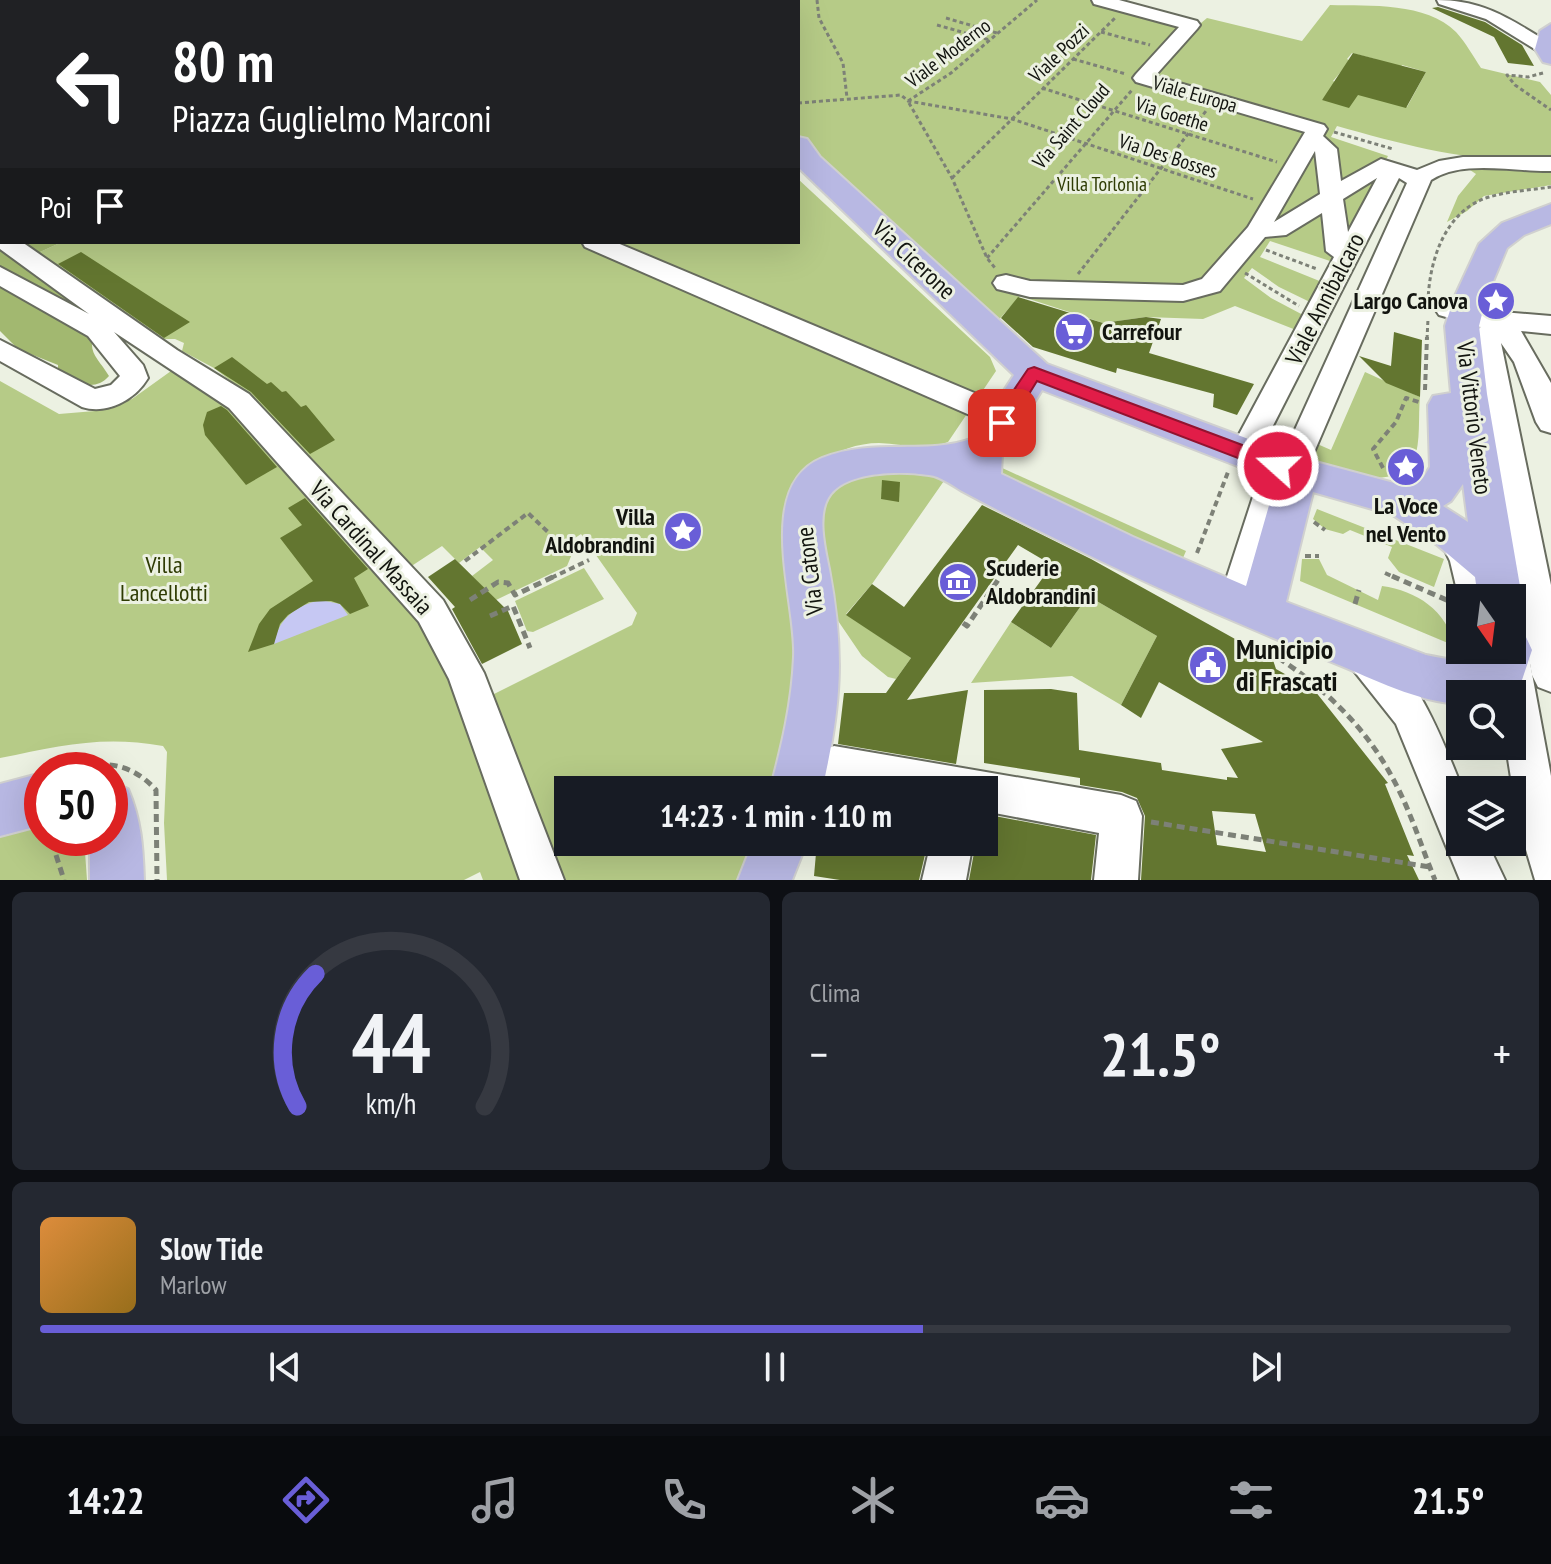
<!DOCTYPE html>
<html lang="it">
<head>
<meta charset="utf-8">
<style>
	body { margin:0; font-family:"PT Sans Narrow",sans-serif; background:#242831; color:#f1f3f6; height:100vh; display:flex; flex-direction:column; font-size:30px; white-space:nowrap }
	* { box-sizing:border-box; margin:0 }
	p { font-size:26px; color:#9ea1a6 }
	.icon { flex:none; width:44px; height:44px; fill:none; stroke:currentColor; stroke-width:2; stroke-linecap:round; stroke-linejoin:round }
	.map { position:relative; height:880px; overflow:hidden }
	.side { display:flex; flex-direction:column; gap:12px; padding:12px; background:#0d0f14; flex:1 }
	.side>* { flex:none }
	.banner { position:absolute; left:0px; top:0px; width:800px; height:244px; box-shadow:0 8px 32px #0002; background:#202124; color:#fff; overflow:hidden }
	.needle { width:52px; rotate:166deg }
	.controls { position:absolute; left:1446px; top:584px; display:grid; gap:16px }
	.controls a { display:grid; place-items:center; width:80px; height:80px; border-radius:0px; background:#171b24; box-shadow:0 8px 32px #0002; font-size:40px }
	.speed { position:absolute; left:24px; top:752px; display:flex; gap:16px; font-size:40px; font-weight:700; text-align:center }
	.speed>* { display:grid; place-content:center; width:104px; height:104px; border-radius:50%; background:#171b24; box-shadow:0 8px 32px #0002; line-height:1 }
	.speed .limit { border:12px solid #d22; background:#fff; color:#111 }
	.pin { position:absolute; display:grid; place-items:center; width:68px; height:68px; color:#fff; margin:-34px; border-radius:16px; box-shadow:0 4px 12px #0006 }
	.me { position:absolute; width:88px; margin:-44px; rotate:290deg; stroke-linejoin:round; filter:drop-shadow(0 0 6px #0008) }
	.turn { display:flex; align-items:center; gap:28px; height:168px; padding:0 40px; font-size:36px }
	.turn .icon { width:104px; height:104px; stroke-width:2.5 }
	.turn b { display:block; font-size:56px; line-height:68px }
	.then { display:flex; align-items:center; height:76px; padding:0 40px; background:#0003; gap:16px; font-size:30px }
	.big { font-size:60px; font-weight:700; line-height:1.1 }
	.side .tile { flex:1; display:flex; flex-direction:column; justify-content:center; gap:12px; min-width:0; padding:0 28px; border-radius:12px; background:#242831 }
	.side .dial { align-items:center; gap:0 }
	.dial svg { height:208px; overflow:visible; fill:none; stroke:#363941; stroke-width:7; stroke-linecap:round; text-anchor:middle }
	.dial text { fill:#f1f3f6; stroke:none }
	.song { display:flex; align-items:center; gap:24px }
	.cover { width:96px; height:96px; border-radius:12px; background:linear-gradient(135deg,hsl(30 70% 55%),hsl(40 70% 35%)) }
	.played { height:8px; border-radius:4px; background:linear-gradient(90deg,#695ed7 60%,#363941 60%) }
	.keys { display:flex; justify-content:space-around; direction:ltr }
	.heat { display:flex; justify-content:space-between; align-items:center; font-size:44px; direction:ltr }
	.side .tiles { flex:1; display:grid; gap:12px; grid-template-columns:1fr 1fr }
	.tile:last-child { grid-column:span 2 }
	.trip { position:absolute; left:554px; top:776px; width:444px; height:80px; border-radius:0px; background:#171b24; box-shadow:0 8px 32px #0002; font-weight:700; line-height:80px; text-align:center }
	.menu { display:flex; height:128px; justify-content:space-around; align-items:center; background:#090b0e; color:#9ea1a6 }
	.menu .icon { width:56px; height:56px }
	.menu .active { color:#695ed7 }
	.menu b { font-size:36px; color:#f1f3f6 }
	.map>svg:first-child { display:block }
	.green { fill:#b6cb87; fill-rule:evenodd }
	.forest { fill:#a2b870 }
	.water { fill:#c6c8f3 }
	.building { fill:#637630; fill-rule:evenodd }
	.lines { fill:none; stroke-linecap:round; stroke-linejoin:round }
	.minor-casing { stroke:#686c5f; stroke-width:4 }
	.major-casing { stroke:#d0d0cf; stroke-width:4 }
	.path-far2 { stroke:#7d8177; stroke-width:3; stroke-dasharray:4 3; stroke-linecap:butt }
	.path-far1 { stroke:#7d8177; stroke-width:4; stroke-dasharray:6 4; stroke-linecap:butt }
	.path { stroke:#7d8177; stroke-width:5; stroke-dasharray:8 5; stroke-linecap:butt }
	.minor { fill:#fff; fill-rule:evenodd }
	.major { fill:#b8b8e3; fill-rule:evenodd }
	.route { fill:#e11d48; stroke:#92132f; stroke-width:2 }
	.labels { text-anchor:middle; stroke-width:6; stroke-linejoin:round; paint-order:stroke }
	.far-street-label { font-size:20px; fill:#12140f; stroke:#ecf1e2 }
	.far-park-label { font-size:20px; fill:#2e3b03; stroke:#ecf1e2 }
	.street-label { font-size:24px; fill:#12140f; stroke:#ecf1e2 }
	.poi-label { font-size:24px; font-weight:bold; fill:#12140f; stroke:#ecf1e2; text-anchor:end }
	.park-label { font-size:24px; fill:#2e3b03; stroke:#ecf1e2 }
	.near-poi-label { font-size:28px; font-weight:bold; fill:#12140f; stroke:#ecf1e2; text-anchor:start }
</style>
</head>
<body>
<div class="map">
<svg width="1551" height="880" viewBox="0 0 1551 880">
	<rect width="100%" height="100%" fill="#ecf1e2"/>
	<g class="green">
		<path d="M748,0H1109L1201,23L1207,18L1302,41L1330,5C1370,6 1426,2 1456,32C1466,43 1473,56 1481,68L1540,82L1551,95V158C1477,165 1408,146 1337,126L1331,137L1388,156L1333,262L1270,241L1260,257L1322,282L1312,303L1279,287L1252,268L1244,278L1271,298L1305,316L1296,330L1235,306L1203,319L1146,317L1103,323L1020,296L995,324L808,154L798,141V2ZM1352,53L1375,59L1397,73L1402,65L1426,72L1407,107L1358,93L1322,100L1337,83L1333,81L1350,61L1347,59Z"/>
		<path d="M1551,169V185L1484,196L1467,211L1447,222L1458,196L1476,174L1470,170Z"/>
		<path d="M798,179L990,357L996,371L948,442C926,451 902,444 879,443C858,443 836,451 819,462L805,628L777,790H568V842H758L737,880H566L561,871L488,697L632,625L637,613L581,534L572,540V554L567,566L496,600L472,576L493,560L480,547L459,563L442,546L410,567L249,395L214,368L182,351L184,343L175,339H161L29,257L62,242H798Z"/>
		<path d="M171,371L231,408L420,619L448,668L519,880H483L480,872L464,880H167L164,823L167,752L163,746C101,735 60,746 0,758V381L59,414L95,411L132,399Z"/>
		<path d="M1365,372L1420,397C1418,416 1421,442 1414,460C1403,490 1332,474 1308,470L1315,443L1331,450Z"/>
		<path d="M907,466L946,478L872,584L846,614L911,658L896,679L888,677L862,656L830,609L819,513L831,487L844,479Z"/>
		<path d="M1000,467L1186,551L1179,567L993,479Z"/>
		<path d="M1317,509L1444,559L1434,587L1399,572L1388,558L1392,547L1350,530L1343,534L1325,529L1313,519Z"/>
		<path d="M1302,559H1319L1327,575L1378,600L1382,586C1417,591 1446,610 1455,646L1300,581Z"/>
		<path d="M584,568L604,599L533,632L527,631L515,601Z"/>
		<path d="M1088,596L1157,636L1121,705L1072,676L971,683L1011,622L1051,648Z"/>
		<path d="M42,827V838H84L87,880H0V832Z"/>
	</g>
	<path class="forest" d="M0,0H512L2,2V242H62L29,257L49,286L83,308L98,324C84,352 97,356 109,376C94,393 76,382 58,374V365L18,349L0,331Z"/>
	<path class="water" d="M321,600L340,604L348,615L274,644C278,618 297,605 321,600Z"/>
	<g class="building">
		<path d="M1438,7L1485,22L1522,45L1534,66L1508,63L1494,37L1432,8Z"/>
		<path d="M1353,53L1426,72L1406,108L1358,95L1349,108L1322,100Z"/>
		<path d="M81,252L160,303L190,322L164,338L58,264Z"/>
		<path d="M1018,297L1103,323L1146,317L1161,319L1149,353L1254,384L1237,415L1213,407L1214,394L1117,368L1116,373L1033,347L1001,318Z"/>
		<path d="M1394,332L1422,340L1420,397L1386,383L1359,356L1391,366Z"/>
		<path d="M232,357L267,384L271,382L282,392L286,391L301,407L306,405L335,440L310,454L251,392L214,368Z"/>
		<path d="M221,406L227,410L277,467L246,485L205,435L203,425L207,412Z"/>
		<path d="M882,480L900,482L899,502L881,499Z"/>
		<path d="M305,498L368,569L354,578L369,606L350,614L340,604L331,601L309,602L288,615L280,624L274,644L248,652L259,624L270,609L313,581L280,538L302,525L288,508Z"/>
		<path d="M982,505L1091,559L1273,660L1276,669L1315,691L1388,783L1385,784L1414,856L1407,855L1419,880H1141L1145,816L1137,798L1122,792L1080,785V778L984,763V690L1051,689L1077,693L1079,750L1161,763L1162,770L1227,780V777L1238,778L1221,749L1263,742L1159,682L1141,718L1121,705L1157,636L1088,596L1051,648L1011,622L1052,565L1018,545L907,700L968,690L956,764L838,744L844,693H886L911,658L846,615L872,584L904,607ZM1212,811L1255,814L1266,852L1217,845Z"/>
		<path d="M455,559L508,611L522,644L482,664L452,609L455,607L428,577Z"/>
		<path d="M984,814L1096,835L1091,880H969L976,842H984Z"/>
		<path d="M817,842H928L919,880H840L814,876Z"/>
	</g>
	<g class="lines">
		<g class="minor-casing">
			<g id="minor">
				<path d="M1092,0H1119L1197,21L1200,25L1197,29L1155,76L1324,125L1327,129L1323,136L1337,149L1341,181L1381,159L1417,170L1439,161L1463,157H1551V171C1514,172 1463,159 1431,180L1306,471L1302,480L1289,482L1253,601L1248,612L1236,616L1224,612L1219,601L1263,466L1267,458L1283,456L1407,183L1399,178L1255,461L1244,465L1233,461L1229,453L1334,257L1326,251L1322,213L1286,235L1265,237L1220,291L1183,301L1030,297L997,289L993,283L997,277L1006,275L1030,281L1183,285L1202,279L1248,227L1305,132L1136,82L1133,78L1136,74L1179,27L1094,4ZM1315,151L1320,194L1274,222ZM1377,178L1348,232L1343,199Z"/>
				<path d="M1437,0C1484,0 1512,20 1551,44V53H1541L1486,19L1439,4Z"/>
				<path d="M0,236L2,242H22L177,350L249,394L443,600L484,673L564,880H520L449,679L419,622L229,408L114,332L143,365L148,378C135,400 107,415 82,407L0,361V340L95,389L111,385L120,376L88,336L0,286V267L89,314L0,249Z"/>
				<path d="M582,242H615L1015,410L1020,418L1015,426L1005,429L995,426L585,247Z"/>
				<path d="M1448,300L1490,311L1551,316V334L1521,331L1551,383V433L1541,430L1536,422L1514,362L1501,343L1551,585V692L1538,687L1532,675L1473,335L1481,327L1439,315L1435,309L1439,303Z"/>
				<path d="M1454,522L1466,526L1484,561L1492,598H1460V603L1450,561L1438,536L1442,526Z"/>
				<path d="M1512,636L1523,640L1528,652L1551,776V880H1535L1518,823L1506,746H1512V694H1498L1496,680L1482,694H1460V698L1454,695L1448,683L1454,671L1465,661V650H1512Z"/>
				<path d="M1367,642C1415,661 1444,745 1463,790H1460V842H1487L1505,880H1460L1396,724L1354,671L1349,659L1354,647Z"/>
				<path d="M834,746L1121,795L1136,801L1142,816L1138,880H1094L1099,833L984,811V790H859L820,780L814,766L820,752Z"/>
				<path d="M931,842H973L966,880H922Z"/>
			</g>
		</g>
		<g class="major-casing">
			<g id="major">
				<path d="M727,0H749L750,2H728Z"/>
				<path d="M1551,24V64L1543,62L1535,49L1540,31Z"/>
				<path d="M798,137L807,139L820,157L1047,364L1297,457L1405,486L1423,478L1430,467L1428,405L1433,396L1451,393L1445,326L1454,298L1479,244L1502,223L1551,204V224L1524,235L1507,248L1486,298L1479,326L1487,394L1522,598L1516,612L1512,613V598H1478L1475,577L1436,544L1393,515L1313,492L1286,602L1426,655C1445,659 1467,664 1485,654L1486,650H1512V630L1525,635L1532,650L1521,683L1501,694H1460V704C1417,702 1374,679 1334,663C1235,623 1138,580 1042,532C1015,519 988,505 962,491C952,485 940,476 929,475C902,471 844,470 828,498C817,517 825,549 829,569C845,653 841,707 822,790H770C782,746 792,703 794,657C797,603 753,487 822,458C875,437 926,456 973,438L1014,375L800,169ZM1042,390L1276,481L1246,586L1133,537L1001,474L1002,454ZM1463,484L1468,522L1443,506L1451,501Z"/>
				<path d="M42,773V825L0,836V784Z"/>
				<path d="M110,781L128,789C141,819 143,847 144,880H90V838H110Z"/>
				<path d="M753,842H807L792,880H738Z"/>
			</g>
		</g>
		<g class="path-far2">
			<path d="M817,0L819,18L843,63L847,98"/>
			<path d="M182,2L195,0"/>
			<path d="M237,2L240,0"/>
			<path d="M946,18L997,33"/>
			<path d="M937,25L990,40"/>
			<path d="M1101,32L1150,45"/>
			<path d="M1073,59L1126,74"/>
			<path d="M1543,73L1528,77L1507,75L1515,85L1551,110"/>
			<path d="M1042,88L1277,162"/>
			<path d="M908,101L951,73L1037,0"/>
			<path d="M798,103L901,95L908,101L1012,119L1253,199"/>
			<path d="M909,103L952,178L987,258L995,268"/>
			<path d="M1334,132L1393,149"/>
			<path d="M952,178L1115,18"/>
			<path d="M1266,250L1317,269"/>
			<path d="M987,258L1132,90"/>
			<path d="M1245,273L1299,306"/>
			<path d="M1078,274L1206,111"/>
			<path d="M1428,302C1429,261 1445,210 1489,197C1509,191 1531,190 1551,187"/>
			<path d="M1427,339L1428,319"/>
		</g>
		<g class="path-far1">
			<path d="M1425,390L1427,337"/>
			<path d="M1383,468L1373,449L1396,422L1406,398L1422,403"/>
			<path d="M1314,522L1325,530"/>
			<path d="M1374,540L1375,532"/>
			<path d="M1197,553L1228,472"/>
			<path d="M1305,556H1319"/>
			<path d="M465,561L528,513L549,533"/>
			<path d="M1385,573L1396,578"/>
			<path d="M551,578L589,560"/>
		</g>
		<g class="path">
			<path d="M1392,576L1449,601"/>
			<path d="M470,600L498,582L508,583L515,595L555,576"/>
			<path d="M1355,604L1359,590"/>
			<path d="M490,616L513,606L530,648"/>
			<path d="M963,623L967,626L998,580"/>
			<path d="M1256,644C1311,676 1362,720 1392,777C1410,809 1421,846 1435,880"/>
			<path d="M58,770C97,762 127,758 156,790L157,880"/>
			<path d="M1151,822L1430,867"/>
			<path d="M56,855L64,880"/>
		</g>
		<use href="#minor" class="minor"/>
		<use href="#major" class="major"/>
	</g>
	<path class="route" d="M1034,367L1285,461L1288,466L1285,471H1272L1037,381L1008,428H995L993,423L995,418L1028,369Z"/>
	<defs>
		<g id="sight-disc" transform="scale(2)"><circle r="9.5" fill="#695ed7" stroke="#ecf1e2"/><path d="M0-6L1.8-2.2L6-1.7L2.9 1.2L3.7 5.4L0 3.3L-3.7 5.4L-2.9 1.2L-6-1.7L-1.8-2.2Z" fill="#fff"/></g>
		<g id="supermarket-disc" transform="scale(2)"><circle r="9.5" fill="#695ed7" stroke="#ecf1e2"/><path d="M-6-5.5h2.5l.6 2H6L4.5 2H-2.5L-4.4-4H-6ZM-1.5 3.2a1.3 1.3 0 1 0 .1 0ZM3 3.2a1.3 1.3 0 1 0 .1 0Z" fill="#fff"/></g>
		<g id="museum-disc" transform="scale(2)"><circle r="9.5" fill="#695ed7" stroke="#ecf1e2"/><path d="M0-6L6-3V-2H-6V-3ZM-5-1h2V3h-2ZM-1-1h2V3h-2ZM3-1h2V3H3ZM-6 4H6V6H-6Z" fill="#fff"/></g>
		<g id="civic-disc" transform="scale(2)"><circle r="9.5" fill="#695ed7" stroke="#ecf1e2"/><path d="M-.6-6.5H3V-4.5H.6V-3L4-1V1h2V6H-6V1h2V-1L-.6-3ZM-1.2 2.5V6h2.4V2.5Z" fill="#fff"/></g>
	</defs>
	<g fill-rule="evenodd">
		<use href="#sight-disc" x="1496" y="301"/>
		<use href="#supermarket-disc" x="1074" y="332"/>
		<use href="#sight-disc" x="1406" y="467"/>
		<use href="#sight-disc" x="683" y="531"/>
		<use href="#museum-disc" x="958" y="582"/>
		<use href="#civic-disc" x="1208" y="665"/>
	</g>
	<g class="labels">
		<g class="far-street-label">
			<text transform="translate(948 53) rotate(-37)" y="7">Viale Moderno</text>
			<text transform="translate(1059 53) rotate(-44)" y="7">Viale Pozzi</text>
			<text transform="translate(1195 94) rotate(16)" y="7">Viale Europa</text>
			<text transform="translate(1172 114) rotate(17)" y="7">Via Goethe</text>
			<text transform="translate(1071 126) rotate(-49)" y="7">Via Saint Cloud</text>
			<text transform="translate(1168 156) rotate(18)" y="7">Via Des Bosses</text>
		</g>
		<g class="far-park-label">
			<text x="1102" y="191">Villa Torlonia</text>
		</g>
		<g class="street-label">
			<text transform="translate(914 260) rotate(43)" y="8">Via Cicerone</text>
			<text transform="translate(1325 299) rotate(-63)" y="8">Viale Annibalcaro</text>
			<text transform="translate(1474 418) rotate(83)" y="8">Via Vittorio Veneto</text>
			<text transform="translate(371 548) rotate(48)" y="8">Via Cardinal Massaia</text>
			<text transform="translate(810 571) rotate(-97)" y="8">Via Catone</text>
		</g>
		<g class="poi-label">
			<text x="1468" y="309">Largo Canova</text>
			<text x="1102" y="340" text-anchor="start">Carrefour</text>
			<text x="1406" y="514" text-anchor="middle">La Voce<tspan x="1406" dy="28">nel Vento</tspan></text>
			<text x="655" y="525">Villa<tspan x="655" dy="28">Aldobrandini</tspan></text>
			<text x="986" y="576" text-anchor="start">Scuderie<tspan x="986" dy="28">Aldobrandini</tspan></text>
		</g>
		<g class="park-label">
			<text x="164" y="573">Villa<tspan x="164" dy="28">Lancellotti</tspan></text>
		</g>
		<g class="near-poi-label">
			<text x="1236" y="659">Municipio<tspan x="1236" dy="32">di Frascati</tspan></text>
		</g>
	</g>
</svg>
<div class="controls">
<a><svg class="needle" viewBox="-14 -14 28 28"><path d="M0-13l5 13h-10z" fill="#e53935"/><path d="M0 13l5-13h-10z" fill="#9ea1a6"/></svg></a>
<a><svg class="icon" aria-label="search" viewBox="0 0 24 24"><circle cx="10" cy="10" r="6"/><path d="M15 15l6 6"/></svg></a>
<a><svg class="icon" aria-label="layers" viewBox="0 0 24 24"><path d="M12 4l9 5-9 5-9-5zM3 14l9 5 9-5"/></svg></a>
</div>
<div class="speed"><div class="limit">50</div></div>
<div class="pin" style="left:1002px;top:423px;background:#d93025"><svg class="icon" aria-label="arrive" viewBox="0 0 24 24"><path d="M6 21V4h12l-3 4 3 4H6"/></svg></div>
<svg class="me" style="left:1278px;top:466px" viewBox="-20 -20 40 40"><circle r="17" fill="#e11d48" stroke="#fff" stroke-width="3"/><path d="M0-11L8 9 0 5-8 9z" fill="#fff"/></svg>
<div class="trip">14:23 · 1 min · 110 m</div>
<div class="banner">
<div class="turn"><svg class="icon" aria-label="left" viewBox="0 0 24 24"><path d="M17 20v-9H6M10 6l-5 5 5 5"/></svg><div><b>80 m</b>Piazza Guglielmo Marconi</div></div>
<div class="then">Poi<svg class="icon" aria-label="arrive" viewBox="0 0 24 24"><path d="M6 21V4h12l-3 4 3 4H6"/></svg></div>
</div>
</div>
<section class="side">
<div class="tiles">
<div class="tile dial"><svg viewBox="0 0 100 80">
<path d="M14 69A42 42 0 1 1 86 69"/>
<path d="M14 69A42 42 0 0 1 21 18" stroke="#695ed7"/>
<text x="50" y="56" font-size="32" font-weight="700">44</text>
<text x="50" y="72" font-size="11">km/h</text>
</svg></div>
<div class="tile"><p>Clima</p>
<div class="heat"><a>−</a><b class="big">21.5°</b><a>+</a></div>
</div>
<div class="tile">
<div class="song"><i class="cover"></i><div><b>Slow Tide</b><p>Marlow</p></div></div>
<div class="played"></div>
<div class="keys"><svg class="icon" aria-label="previous" viewBox="0 0 24 24"><path d="M18 5L8 12l10 7zM5 5v14"/></svg><svg class="icon" aria-label="pause" viewBox="0 0 24 24"><path d="M8 5v14M16 5v14"/></svg><svg class="icon" aria-label="next" viewBox="0 0 24 24"><path d="M6 5l10 7-10 7zM19 5v14"/></svg></div>
</div>
</div>
</section>
<nav class="menu">
<b>14:22</b>
<svg class="icon active" aria-label="directions" viewBox="0 0 24 24"><path d="M12 3l9 9-9 9-9-9zM9 14v-3h6M13 9l2 2-2 2"/></svg>
<svg class="icon" aria-label="music" viewBox="0 0 24 24"><path d="M9 18V5l10-2v13"/><circle cx="6" cy="18" r="3"/><circle cx="16" cy="16" r="3"/></svg>
<svg class="icon" aria-label="phone" viewBox="0 0 24 24"><path d="M5 4h4l2 5-3 2q2 4 5 5l2-3 5 2v4C11 20 4 13 5 4z"/></svg>
<svg class="icon" aria-label="climate" viewBox="0 0 24 24"><path d="M12 3v18M4 7l16 10M4 17L20 7"/></svg>
<svg class="icon" aria-label="car" viewBox="0 0 24 24"><path d="M5 17H2v-5l4-1 3-4h7l3 4 3 1v5h-3M9 17h6M6 11h13"/><circle cx="7" cy="17" r="2"/><circle cx="17" cy="17" r="2"/></svg>
<svg class="icon" aria-label="filters" viewBox="0 0 24 24"><path d="M4 7h16M4 17h16"/><circle cx="9" cy="7" r="2"/><circle cx="15" cy="17" r="2"/></svg>
<b>21.5°</b>
</nav>
</body>
</html>
